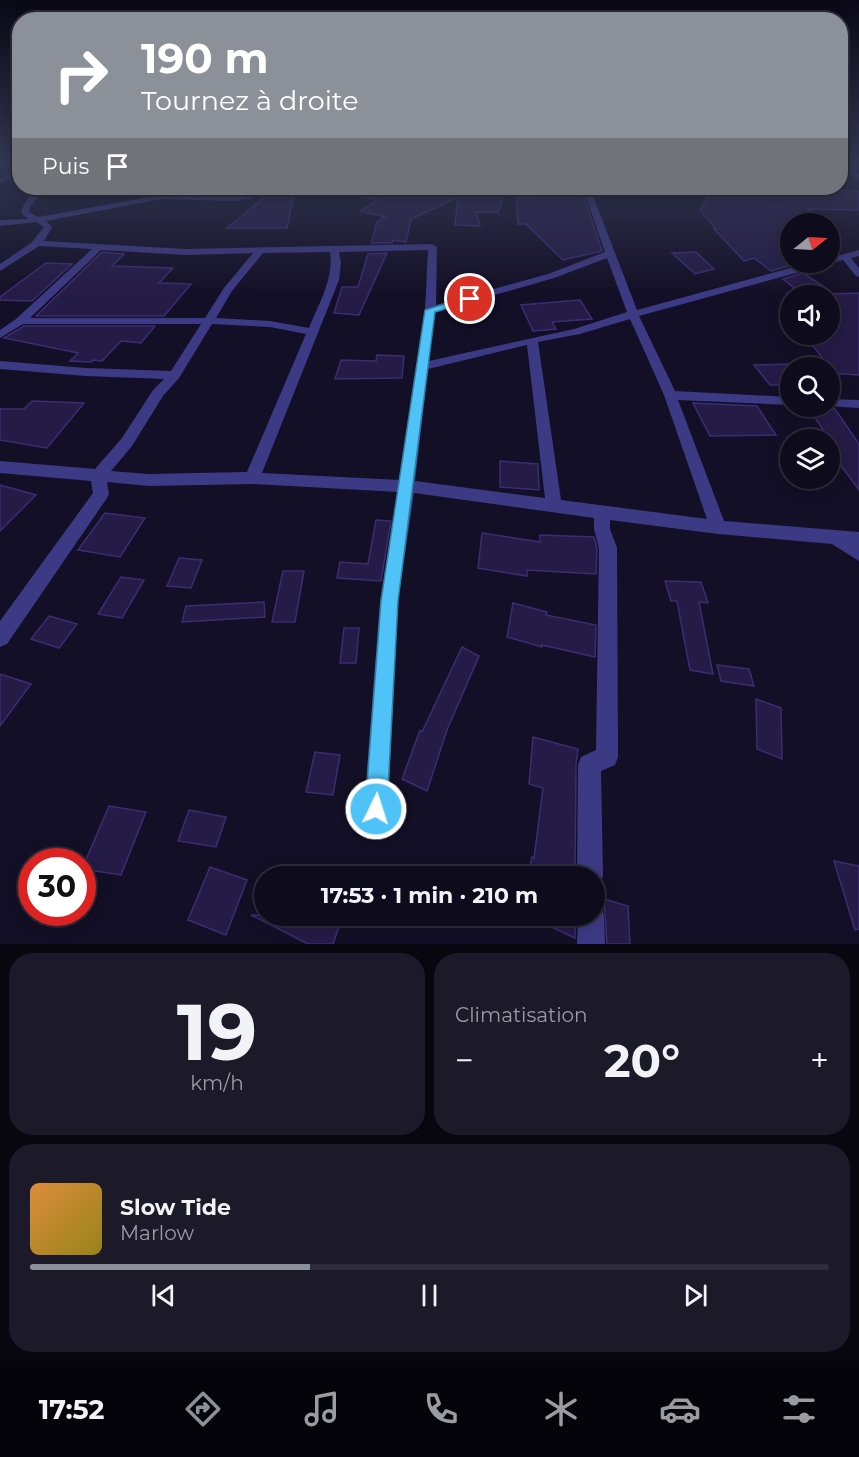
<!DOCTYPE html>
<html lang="fr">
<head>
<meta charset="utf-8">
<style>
	body { margin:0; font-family:Montserrat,sans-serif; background:#1c1929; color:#f1f3f6; height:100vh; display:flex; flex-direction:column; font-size:22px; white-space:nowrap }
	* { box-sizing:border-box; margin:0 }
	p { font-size:20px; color:#9b9ba3 }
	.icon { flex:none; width:33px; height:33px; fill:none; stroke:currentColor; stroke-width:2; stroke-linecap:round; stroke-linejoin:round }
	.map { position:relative; height:944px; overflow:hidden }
	.details { display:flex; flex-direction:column; gap:9px; padding:9px; background:#08060f; flex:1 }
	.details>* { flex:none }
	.top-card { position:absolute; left:12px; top:12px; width:836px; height:183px; border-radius:24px; box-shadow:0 3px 15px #0003,0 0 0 2px #2e2b3b; background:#8c9099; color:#fff; overflow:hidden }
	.needle { width:39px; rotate:72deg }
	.fabs { position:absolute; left:780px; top:213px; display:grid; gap:12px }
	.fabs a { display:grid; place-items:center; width:60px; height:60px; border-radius:50%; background:#0e0b1c; box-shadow:0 3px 15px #0003,0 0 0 2px #2e2b3b; font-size:30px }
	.speed { position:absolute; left:18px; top:848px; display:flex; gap:12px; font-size:30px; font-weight:700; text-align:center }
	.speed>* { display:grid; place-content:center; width:78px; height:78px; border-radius:50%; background:#0e0b1c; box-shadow:0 3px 15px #0003,0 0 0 2px #2e2b3b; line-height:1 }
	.speed .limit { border:9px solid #d22; background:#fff; color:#111 }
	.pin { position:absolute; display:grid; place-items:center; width:51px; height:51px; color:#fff; margin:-26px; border:3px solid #fff; border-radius:50%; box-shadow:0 2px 6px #0007 }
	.me { position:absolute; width:66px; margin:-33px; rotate:4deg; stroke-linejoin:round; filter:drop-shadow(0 0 4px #0008) }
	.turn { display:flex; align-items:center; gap:21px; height:126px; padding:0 30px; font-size:27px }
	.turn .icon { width:78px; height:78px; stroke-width:2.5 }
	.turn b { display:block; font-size:42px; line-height:51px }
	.then { display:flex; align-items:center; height:57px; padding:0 30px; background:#0003; gap:12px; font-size:22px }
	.big { font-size:45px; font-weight:700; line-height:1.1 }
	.details .widget { flex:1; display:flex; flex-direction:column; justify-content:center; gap:9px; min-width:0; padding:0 21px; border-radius:24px; background:#1c1929 }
	.details .dial { align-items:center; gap:0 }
	.dial b { font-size:78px; line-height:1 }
	.song { display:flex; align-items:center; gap:18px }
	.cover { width:72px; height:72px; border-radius:9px; background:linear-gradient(135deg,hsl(30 70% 55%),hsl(50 70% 35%)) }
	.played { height:6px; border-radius:3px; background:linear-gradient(90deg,#8c9099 35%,#2e2b3b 35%) }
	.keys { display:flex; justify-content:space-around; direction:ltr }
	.heat { display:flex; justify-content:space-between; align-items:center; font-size:33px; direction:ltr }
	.details .tiles { flex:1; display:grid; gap:9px; grid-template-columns:1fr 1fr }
	.widget:last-child { grid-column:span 2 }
	.trip { position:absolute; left:254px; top:866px; width:351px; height:60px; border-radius:30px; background:#0e0b1c; box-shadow:0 3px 15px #0003,0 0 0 2px #2e2b3b; font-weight:700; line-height:60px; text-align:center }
	.tabs { display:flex; height:96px; justify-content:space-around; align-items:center; background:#06040b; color:#9b9ba3 }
	.tabs .icon { width:42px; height:42px }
	.tabs .current { color:#8c9099 }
	.tabs b { font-size:27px; color:#f1f3f6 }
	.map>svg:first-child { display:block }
	.building { fill:#241b47; stroke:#3b2d73; stroke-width:1.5 }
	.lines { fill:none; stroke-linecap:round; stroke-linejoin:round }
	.street { fill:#3d3a85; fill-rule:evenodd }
	.route { fill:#4fc3f7; stroke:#337fa1; stroke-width:1.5 }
</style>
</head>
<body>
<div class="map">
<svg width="859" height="944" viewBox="0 0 859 944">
	<rect width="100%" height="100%" fill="#130f26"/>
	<g class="building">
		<path d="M276,188H295L287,228H227Z"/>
		<path d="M351,188H477L472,190L505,193L498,212H476L480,226L455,225L458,197L411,219L406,242L393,240L392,243H371L377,222L385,217L360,211L377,200L350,193Z"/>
		<path d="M542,188H581L602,251L563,260L526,224H518L516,198H535Z"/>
		<path d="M713,188H766L797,192L795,188L859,191V210L808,209L831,224H790L792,265L771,271L754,258L744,261L714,229H716L700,210Z"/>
		<path d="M102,252L124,254L112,266L173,268L159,283L191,284L164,316H36Z"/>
		<path d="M696,252L714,269L695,274L672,253Z"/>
		<path d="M387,253L359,315L334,313L342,287H358L368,254Z"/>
		<path d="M46,263L72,264L32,301L0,300V297Z"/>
		<path d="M803,273L826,288L798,291L783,279Z"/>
		<path d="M859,293V375L830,373V368L804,334H830V294Z"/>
		<path d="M580,300L592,319L552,322L556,329L533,331L521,305Z"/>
		<path d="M24,326H155L141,343L121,341L102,361L93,360L91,362L70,361L78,353L4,338Z"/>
		<path d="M377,355L404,356L402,378L335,379L341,360L376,361Z"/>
		<path d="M790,364V385H770L754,365Z"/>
		<path d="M32,401L84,403L47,448L0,440V409H24Z"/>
		<path d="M693,403L757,406L776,435L710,436Z"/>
		<path d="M807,406L835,409L859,444V490L836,459H840L830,440Z"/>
		<path d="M500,461L538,464L539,490L500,487Z"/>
		<path d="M0,485L36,495L0,531Z"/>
		<path d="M105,513L145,518L120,557L78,550Z"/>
		<path d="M376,520L391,521L381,581L337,578L340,562L368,564Z"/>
		<path d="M482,533L540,542V535L594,537L597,548L596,574L527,570V576L478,568Z"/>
		<path d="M179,558L202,560L191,588L167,586Z"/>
		<path d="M283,571H304L295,622H272Z"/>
		<path d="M121,577L144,580L122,618L98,614Z"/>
		<path d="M665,581L701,582L708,603L699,602L713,674L690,670L677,601H671Z"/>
		<path d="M264,602L265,617L182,622L186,606Z"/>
		<path d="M513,603L547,612L546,615L596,625L595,657L542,645V647L507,637Z"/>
		<path d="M49,616L77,624L59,648L31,639Z"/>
		<path d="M344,628H359L356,663H340Z"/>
		<path d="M462,647L479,656L447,730L427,791L402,779L420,730L422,732Z"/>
		<path d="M717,665L749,669L754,686L721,681Z"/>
		<path d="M0,674L31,684L0,726Z"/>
		<path d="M756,699L781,708L782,759L757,749Z"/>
		<path d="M533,737L578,749L576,765L575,876H528L532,857L534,858L543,788L529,784Z"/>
		<path d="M315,752L340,755L333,795L306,792Z"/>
		<path d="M109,806L146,812L121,875L82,869Z"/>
		<path d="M189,810L226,817L216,847L178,841Z"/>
		<path d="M834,861L859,866V929L855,930Z"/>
		<path d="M210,867L247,880L226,935L188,920Z"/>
		<path d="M604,899L628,906L630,944H607Z"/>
		<path d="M251,915H343L333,944H308Z"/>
		<path d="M526,915H576L575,938Z"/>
	</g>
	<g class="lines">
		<g class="street">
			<path d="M840,162H843L859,174V180L840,166Z"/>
			<path d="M20,166V171L0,183V178Z"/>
			<path d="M32,188H38L39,196L30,207L29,212L38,217L161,195L234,197L263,188H271L253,198L234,201L161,199L46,221L52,227L44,241L186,249L432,244L437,247L436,305L548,274L605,252L583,188H590L637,310L812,262H830V258L859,250V256L851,258L859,268V277L856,276L843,260L639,316L675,391L790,397V405L678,400L724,521L859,532V561L832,544L718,534L610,520V529L617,548L618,757L615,765L601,771L603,876L599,885L594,887V876H577L578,765L581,757L596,750L599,548L594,529V518L414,493L398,601L388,809L384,817L376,821L368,817L364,809L380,601L398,492L252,484L149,486L107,482L109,494L107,498L7,644L0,647V621L93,493L91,481L0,473V461L95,469L122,438L153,390L164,379L86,376L0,369V361L86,368L171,371L201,324H23L0,338V330L16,319L92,249L39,246L0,271V264L31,243L44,227L36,222L0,226V220L28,219L21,213C23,202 30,199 32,188ZM101,250L186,255L253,253L224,288L205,318H30ZM428,250L425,310L400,480L262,473L339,280L341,263L339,252ZM330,252C334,279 319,303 309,328L270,321L216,318L232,291L263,253ZM607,258L627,312L574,329L429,361L435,312L554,278ZM630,319L664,395L707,519L561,500L538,342L580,334ZM212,324L270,327L306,334L247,472L149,474L111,471L132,446L163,396L179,378ZM527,345L545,498L415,481L428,369Z"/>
			<path d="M830,399L859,400V408L827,406H830Z"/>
			<path d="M594,903L600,906L604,915L605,944H577L578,915H594Z"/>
		</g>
	</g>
	<linearGradient id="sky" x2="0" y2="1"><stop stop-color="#0a0815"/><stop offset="0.55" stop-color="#333752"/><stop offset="1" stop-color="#333752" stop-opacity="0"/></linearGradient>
	<rect width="859" height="295" fill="url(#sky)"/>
	<path class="route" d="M470,296L474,297V301L435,312L398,601L387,809L384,816L376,820L368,816L365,809L381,601L425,310Z"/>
</svg>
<div class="fabs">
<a><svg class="needle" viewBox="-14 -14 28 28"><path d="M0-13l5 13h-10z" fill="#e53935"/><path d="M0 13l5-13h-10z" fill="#9b9ba3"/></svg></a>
<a><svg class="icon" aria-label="sound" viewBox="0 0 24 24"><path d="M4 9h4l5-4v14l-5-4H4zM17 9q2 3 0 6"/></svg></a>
<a><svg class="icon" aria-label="search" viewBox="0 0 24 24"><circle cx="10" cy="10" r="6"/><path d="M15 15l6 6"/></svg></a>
<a><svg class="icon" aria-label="layers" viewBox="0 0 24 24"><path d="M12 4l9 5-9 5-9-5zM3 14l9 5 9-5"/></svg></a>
</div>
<div class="speed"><div class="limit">30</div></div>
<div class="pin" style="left:470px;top:299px;background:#d93025"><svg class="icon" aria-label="arrive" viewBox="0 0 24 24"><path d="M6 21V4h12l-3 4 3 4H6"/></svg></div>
<svg class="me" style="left:376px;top:809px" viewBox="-20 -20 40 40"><circle r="17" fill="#4fc3f7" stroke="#fff" stroke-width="3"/><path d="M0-11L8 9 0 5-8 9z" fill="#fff"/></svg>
<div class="trip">17:53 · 1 min · 210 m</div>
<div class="top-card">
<div class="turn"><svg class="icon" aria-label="right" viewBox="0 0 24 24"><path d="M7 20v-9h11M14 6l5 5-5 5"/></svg><div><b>190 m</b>Tournez à droite</div></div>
<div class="then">Puis<svg class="icon" aria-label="arrive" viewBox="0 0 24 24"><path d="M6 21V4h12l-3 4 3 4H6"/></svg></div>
</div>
</div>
<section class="details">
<div class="tiles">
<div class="widget dial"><b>19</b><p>km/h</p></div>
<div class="widget"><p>Climatisation</p>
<div class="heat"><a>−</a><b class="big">20°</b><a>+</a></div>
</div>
<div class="widget">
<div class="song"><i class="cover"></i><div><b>Slow Tide</b><p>Marlow</p></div></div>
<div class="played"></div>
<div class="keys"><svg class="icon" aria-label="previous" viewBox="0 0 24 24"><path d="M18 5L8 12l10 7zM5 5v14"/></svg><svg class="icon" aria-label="pause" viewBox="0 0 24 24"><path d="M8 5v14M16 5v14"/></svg><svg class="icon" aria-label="next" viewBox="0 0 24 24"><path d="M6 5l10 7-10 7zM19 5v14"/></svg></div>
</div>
</div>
</section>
<nav class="tabs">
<b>17:52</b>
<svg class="icon current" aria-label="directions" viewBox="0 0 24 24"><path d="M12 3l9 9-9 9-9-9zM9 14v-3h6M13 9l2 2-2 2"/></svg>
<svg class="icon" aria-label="music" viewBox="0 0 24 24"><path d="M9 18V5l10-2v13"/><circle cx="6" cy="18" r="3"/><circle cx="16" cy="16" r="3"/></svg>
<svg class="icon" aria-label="phone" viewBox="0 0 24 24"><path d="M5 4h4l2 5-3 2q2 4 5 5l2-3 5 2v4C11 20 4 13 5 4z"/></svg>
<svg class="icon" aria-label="climate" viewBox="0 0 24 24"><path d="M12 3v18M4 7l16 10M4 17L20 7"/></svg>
<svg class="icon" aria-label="car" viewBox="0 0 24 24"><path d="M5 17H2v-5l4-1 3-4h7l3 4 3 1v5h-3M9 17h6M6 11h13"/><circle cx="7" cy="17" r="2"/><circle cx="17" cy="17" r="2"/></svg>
<svg class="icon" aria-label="filters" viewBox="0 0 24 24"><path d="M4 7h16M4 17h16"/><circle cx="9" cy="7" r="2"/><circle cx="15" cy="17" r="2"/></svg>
</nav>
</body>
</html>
